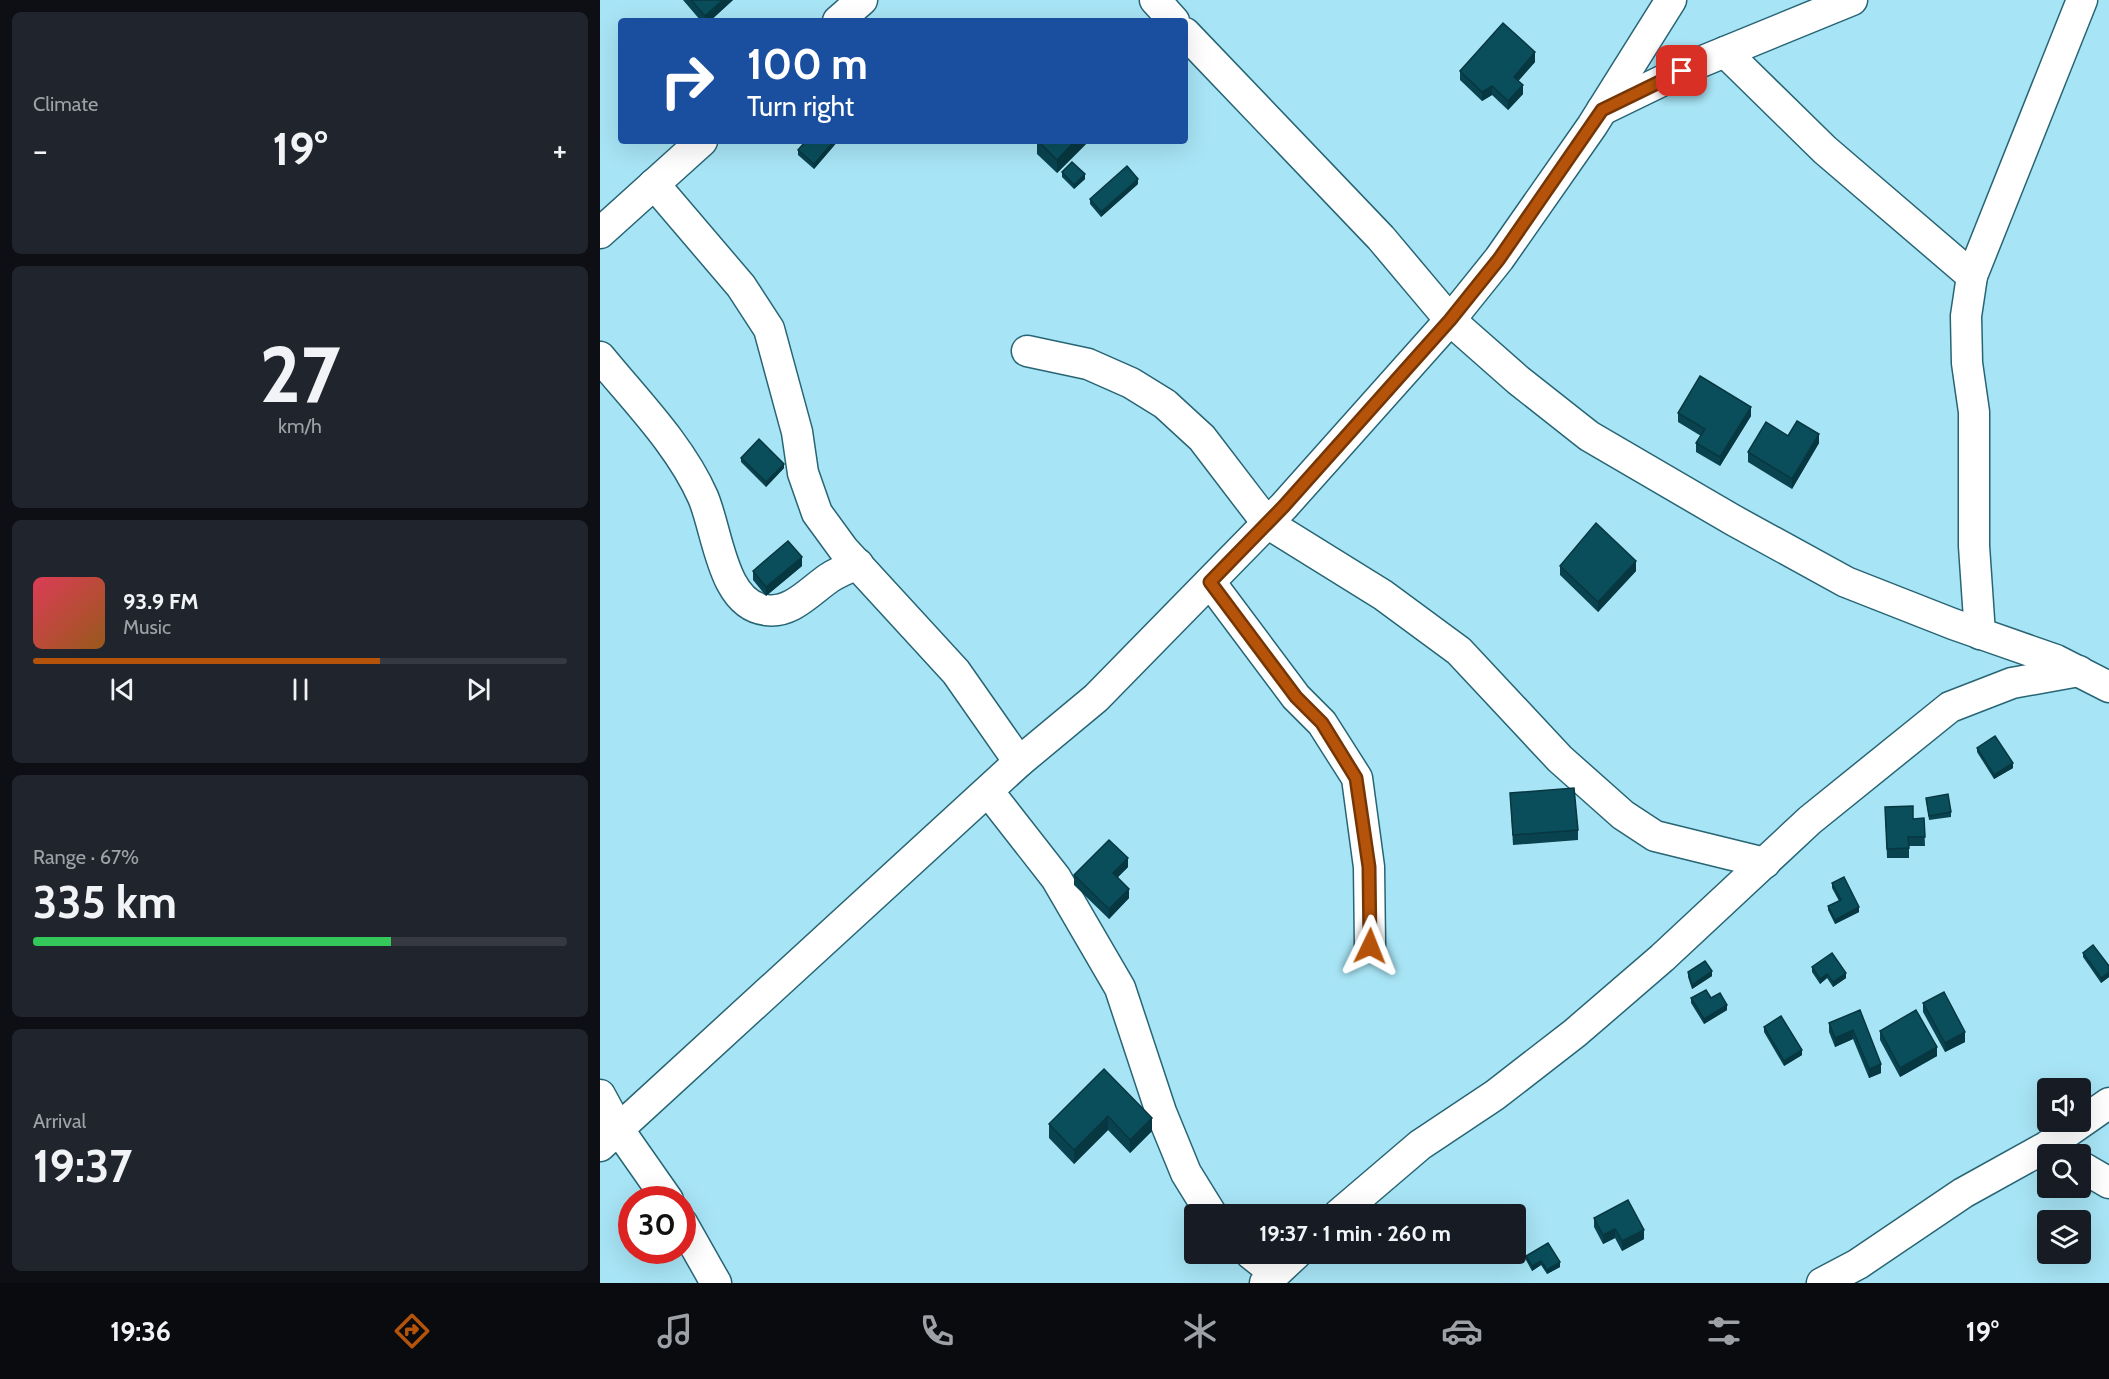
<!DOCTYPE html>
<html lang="en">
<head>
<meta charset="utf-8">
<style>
	body { margin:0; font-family:Cabin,sans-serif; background:#20242c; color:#f1f3f6; height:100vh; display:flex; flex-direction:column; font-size:22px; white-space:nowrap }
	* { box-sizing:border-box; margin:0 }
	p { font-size:20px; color:#9ea1a6 }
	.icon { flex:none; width:33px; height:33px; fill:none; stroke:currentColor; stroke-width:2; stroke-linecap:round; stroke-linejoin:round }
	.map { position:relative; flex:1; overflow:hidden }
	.side { display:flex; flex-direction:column; gap:12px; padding:12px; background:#0d0f14; width:600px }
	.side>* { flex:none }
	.banner { position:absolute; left:18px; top:18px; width:570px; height:126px; border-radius:6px; box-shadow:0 6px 24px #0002; background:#1a4fa0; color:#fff; overflow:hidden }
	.tools { position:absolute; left:1437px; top:1078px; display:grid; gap:12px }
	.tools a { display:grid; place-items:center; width:54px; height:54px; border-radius:6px; background:#171b24; box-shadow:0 6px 24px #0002; font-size:30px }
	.speed { position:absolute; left:18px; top:1186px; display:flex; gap:12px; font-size:30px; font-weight:700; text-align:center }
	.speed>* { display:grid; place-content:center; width:78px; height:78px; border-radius:50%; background:#171b24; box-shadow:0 6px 24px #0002; line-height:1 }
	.speed .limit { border:9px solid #d22; background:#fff; color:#111 }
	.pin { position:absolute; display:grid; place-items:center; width:51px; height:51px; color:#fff; margin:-26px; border-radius:12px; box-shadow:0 3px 9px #0006 }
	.me { position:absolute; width:66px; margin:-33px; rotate:2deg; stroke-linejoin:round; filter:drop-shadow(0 0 4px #0008) }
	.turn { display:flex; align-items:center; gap:21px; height:126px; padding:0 30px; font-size:27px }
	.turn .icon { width:78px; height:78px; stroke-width:2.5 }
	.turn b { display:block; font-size:42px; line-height:51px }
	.big { font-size:45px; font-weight:700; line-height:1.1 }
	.side .card { flex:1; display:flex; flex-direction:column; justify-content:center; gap:9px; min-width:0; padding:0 21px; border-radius:9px; background:#20242c }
	.side .dial { align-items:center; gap:0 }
	.dial b { font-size:78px; line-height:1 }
	.song { display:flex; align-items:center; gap:18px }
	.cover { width:72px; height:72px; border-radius:9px; background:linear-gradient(135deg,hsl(350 70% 55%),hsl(30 70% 35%)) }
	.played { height:6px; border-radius:3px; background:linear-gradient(90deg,#b45309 65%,#363941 65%) }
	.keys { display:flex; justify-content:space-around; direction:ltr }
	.heat { display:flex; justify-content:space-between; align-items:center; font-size:33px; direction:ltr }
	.charge { height:9px; border-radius:4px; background:linear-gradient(90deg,#34c759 67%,#363941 0) }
	.trip { position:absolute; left:584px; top:1204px; width:342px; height:60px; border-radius:6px; background:#171b24; box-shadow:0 6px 24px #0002; font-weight:700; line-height:60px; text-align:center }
	.tabs { display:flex; height:96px; justify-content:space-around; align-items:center; background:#090b0e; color:#9ea1a6 }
	.tabs .icon { width:42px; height:42px }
	.tabs .selected { color:#b45309 }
	.tabs b { font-size:27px; color:#f1f3f6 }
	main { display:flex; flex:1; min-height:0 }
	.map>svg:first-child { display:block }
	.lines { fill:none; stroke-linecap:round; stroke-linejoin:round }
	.street-casing { stroke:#286574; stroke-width:33 }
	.street { stroke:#fff; stroke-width:30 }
	.wall { fill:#09434f }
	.shaded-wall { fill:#073740 }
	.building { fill:#0a4e5c; stroke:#073740; stroke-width:1.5 }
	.route-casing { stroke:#753606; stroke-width:15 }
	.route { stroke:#b45309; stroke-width:10 }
</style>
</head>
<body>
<main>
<section class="side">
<div class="card"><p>Climate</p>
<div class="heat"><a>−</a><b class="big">19°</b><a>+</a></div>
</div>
<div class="card dial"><b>27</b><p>km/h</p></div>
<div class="card">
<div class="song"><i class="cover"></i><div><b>93.9 FM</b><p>Music</p></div></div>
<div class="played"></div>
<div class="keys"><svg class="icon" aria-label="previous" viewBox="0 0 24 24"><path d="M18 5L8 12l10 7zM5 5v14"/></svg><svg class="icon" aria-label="pause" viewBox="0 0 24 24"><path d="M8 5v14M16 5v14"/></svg><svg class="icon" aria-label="next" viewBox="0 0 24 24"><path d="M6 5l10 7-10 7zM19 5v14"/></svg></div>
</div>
<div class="card"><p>Range · 67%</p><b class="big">335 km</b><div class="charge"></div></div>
<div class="card"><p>Arrival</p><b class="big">19:37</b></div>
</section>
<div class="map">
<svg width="1509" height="1283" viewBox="0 0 1509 1283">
	<rect width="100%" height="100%" fill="#a7e4f5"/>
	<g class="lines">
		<g class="street-casing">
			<g id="street">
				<path d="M555,0L574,21"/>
				<path d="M238,21L262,0"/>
				<path d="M585,33L781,238L850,320L918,380L989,436L1133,520L1246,582L1353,624L1456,660L1509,687"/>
				<path d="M1125,52L1225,150L1372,276"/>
				<path d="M1002,110L1103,61L1252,0"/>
				<path d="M54,184L141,286L169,329L197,432L203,473L217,513L244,550L356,672L419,762"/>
				<path d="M0,233L102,141"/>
				<path d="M427,351L488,364L531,383L565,404L602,438L667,523L783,595L859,651L960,759L1023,815L1055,836L1165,863"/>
				<path d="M0,357C36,401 80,445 103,497C118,532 122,605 166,610C191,614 210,591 229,578C238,572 248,568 258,564"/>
				<path d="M610,582L696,697L722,723L757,778L769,867L770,946"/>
				<path d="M1380,634L1374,546V412L1367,363L1366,316L1372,276L1482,0"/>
				<path d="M388,791L456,878L520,988L561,1112L586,1173L612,1215"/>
				<path d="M0,1095L19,1130L68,1200"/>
				<path d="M0,1146L419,762L496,698L684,506L850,320L899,259L992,126L1071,0"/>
				<path d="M1480,1166L1509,1183"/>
				<path d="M738,1215L820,1145L895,1095L975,1033L1062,958L1210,820L1350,707L1412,683L1479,671"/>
				<path d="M82,1223L116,1283"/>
				<path d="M651,1254L675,1273"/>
				<path d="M665,1283L696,1254"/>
				<path d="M1222,1283L1258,1264L1363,1193L1446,1147L1509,1103"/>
			</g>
		</g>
		<use href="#street" class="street"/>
	</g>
	<g class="wall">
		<path d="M83,0H133L110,21H101Z"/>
		<path d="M935,62L918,81L923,94L908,110L892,95L882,101L860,80V71Z"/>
		<path d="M238,141L214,169L198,155V150Z"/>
		<path d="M437,141H489L457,173L437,154Z"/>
		<path d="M462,172L485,179L474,189L462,177Z"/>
		<path d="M538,184L501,217L490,204V199Z"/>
		<path d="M1078,413L1151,416L1120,466L1096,452V443L1101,436L1078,422Z"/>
		<path d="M1188,436L1219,443L1192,489L1148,462V452Z"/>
		<path d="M141,458L184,468L166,487L141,462Z"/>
		<path d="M202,566L166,596L153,580V571Z"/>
		<path d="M960,566L1036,571L998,612L960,575Z"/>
		<path d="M1377,748L1413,768L1394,779L1377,752Z"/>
		<path d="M910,793L978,830V840L913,845Z"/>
		<path d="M1326,798L1351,812V817L1329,820Z"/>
		<path d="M1285,807L1313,819L1324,818L1325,846H1309V858H1287Z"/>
		<path d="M528,867L518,877L529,898L509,919L474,885V875Z"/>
		<path d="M1232,883L1259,912L1235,924L1228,910V906L1239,901L1232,888Z"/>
		<path d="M1483,953L1509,966V977L1501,983L1483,957Z"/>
		<path d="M1212,967L1246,978L1233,987L1227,978L1220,984L1212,972Z"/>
		<path d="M1088,972L1112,976L1092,989L1088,977Z"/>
		<path d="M1091,998H1111L1127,1010L1104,1024L1091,1003Z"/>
		<path d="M1323,1003L1365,1042L1345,1052L1323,1012Z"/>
		<path d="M1260,1010L1281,1073L1269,1078L1253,1039L1235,1047L1229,1032V1023Z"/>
		<path d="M1164,1027L1202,1055L1184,1066L1164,1032Z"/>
		<path d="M1280,1031L1337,1056L1300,1077L1280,1040Z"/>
		<path d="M504,1069L552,1131L530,1153L508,1130L474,1164L449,1138V1124Z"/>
		<path d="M994,1218L1044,1239L1022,1251L1015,1238L1003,1244L994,1227Z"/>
		<path d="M926,1256L960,1267L947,1274L941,1265L932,1271L926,1260Z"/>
	</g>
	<g class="shaded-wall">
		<path d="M123,0H133L110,21H105V16Z"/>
		<path d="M935,52V62L914,86V77Z"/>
		<path d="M923,85V94L908,110V101Z"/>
		<path d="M892,86V95L882,101V92Z"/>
		<path d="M234,141H238L214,169V164Z"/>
		<path d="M475,141H489L457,173V160Z"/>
		<path d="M485,174V179L474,189V185Z"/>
		<path d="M538,179V184L501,217V212Z"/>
		<path d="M1151,407V416L1120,466V457Z"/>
		<path d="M1219,434V443L1192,489V479Z"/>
		<path d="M184,464V468L166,487V482Z"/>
		<path d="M202,557V566L166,596V587Z"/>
		<path d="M1036,561V571L998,612V602Z"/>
		<path d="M1413,763V768L1394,779V775Z"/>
		<path d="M528,858V867L513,882V873Z"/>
		<path d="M529,889V898L509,919V909Z"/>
		<path d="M1259,907V912L1235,924V920Z"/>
		<path d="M1112,971V976L1092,989V985Z"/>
		<path d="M1246,973V978L1233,987V982Z"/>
		<path d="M1509,973V977L1501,983V978Z"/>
		<path d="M1227,974V978L1220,984V979Z"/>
		<path d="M1127,1005V1010L1104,1024V1019Z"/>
		<path d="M1253,1030V1039L1235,1047V1038Z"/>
		<path d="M1365,1032V1042L1345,1052V1043Z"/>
		<path d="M1337,1047V1056L1300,1077V1068Z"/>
		<path d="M1202,1050V1055L1184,1066V1061Z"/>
		<path d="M1281,1064V1073L1269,1078V1069Z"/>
		<path d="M508,1116V1130L474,1164V1150Z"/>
		<path d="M552,1118V1131L530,1153V1140Z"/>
		<path d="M1015,1229V1238L1003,1244V1235Z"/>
		<path d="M1044,1230V1239L1022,1251V1241Z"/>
		<path d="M941,1261V1265L932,1271V1266Z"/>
		<path d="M960,1262V1267L947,1274V1270Z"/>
	</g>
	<g class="building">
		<path d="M91,0H123L105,16Z"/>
		<path d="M903,23L935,52L914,77L923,85L908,101L892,86L882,92L860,71Z"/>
		<path d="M206,141H234L214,164L198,150Z"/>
		<path d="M438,141H475L457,160Z"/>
		<path d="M472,162L485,174L474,185L462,172Z"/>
		<path d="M527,166L538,179L501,212L490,199Z"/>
		<path d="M1100,376L1151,407L1120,457L1096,443L1105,429L1078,413Z"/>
		<path d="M1197,421L1219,434L1192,479L1148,452L1166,422L1188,436Z"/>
		<path d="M159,439L184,464L166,482L141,458Z"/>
		<path d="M996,523L1036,561L998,602L960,566Z"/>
		<path d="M188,541L202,557L166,587L153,571Z"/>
		<path d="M1395,736L1413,763L1394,775L1377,748Z"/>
		<path d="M974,788L978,830L913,835L910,793Z"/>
		<path d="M1348,794L1351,812L1329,816L1326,798Z"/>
		<path d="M1313,806V819L1324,818L1325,837H1308L1309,848L1287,849L1285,807Z"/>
		<path d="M509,840L528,858L513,873L529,889L509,909L474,875Z"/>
		<path d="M1244,877L1259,907L1235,920L1228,906L1241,900L1232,883Z"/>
		<path d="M1493,945L1509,966V973L1501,978L1483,953Z"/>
		<path d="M1232,953L1246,973L1233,982L1227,974L1220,979L1212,967Z"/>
		<path d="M1105,961L1112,971L1092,985L1088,972Z"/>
		<path d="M1106,990L1111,998L1120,993L1127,1005L1104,1019L1091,998Z"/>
		<path d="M1344,992L1365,1032L1345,1043L1323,1003Z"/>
		<path d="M1260,1010L1281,1064L1269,1069L1253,1030L1235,1038L1229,1023Z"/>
		<path d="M1316,1010L1337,1047L1300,1068L1280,1031Z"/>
		<path d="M1181,1016L1202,1050L1184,1061L1164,1027Z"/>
		<path d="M504,1069L552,1118L530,1140L508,1116L474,1150L449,1124Z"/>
		<path d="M1028,1200L1044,1230L1022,1241L1015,1229L1003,1235L994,1218Z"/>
		<path d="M948,1243L960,1262L947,1270L941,1261L932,1266L926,1256Z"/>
	</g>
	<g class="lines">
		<g class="route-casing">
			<path id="route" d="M770,946L769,867L756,778L722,723L696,697L610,582L684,506L850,320L899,259L1002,110L1082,71"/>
		</g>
		<use href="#route" class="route"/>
	</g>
</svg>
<div class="tools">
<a><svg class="icon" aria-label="sound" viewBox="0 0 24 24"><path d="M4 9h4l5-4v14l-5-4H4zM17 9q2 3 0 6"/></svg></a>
<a><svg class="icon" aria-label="search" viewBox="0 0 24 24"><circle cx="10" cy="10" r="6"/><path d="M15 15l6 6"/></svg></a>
<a><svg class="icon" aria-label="layers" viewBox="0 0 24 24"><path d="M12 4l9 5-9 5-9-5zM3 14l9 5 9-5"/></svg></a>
</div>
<div class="speed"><div class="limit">30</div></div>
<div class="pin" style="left:1082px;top:71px;background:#d93025"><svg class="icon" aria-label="arrive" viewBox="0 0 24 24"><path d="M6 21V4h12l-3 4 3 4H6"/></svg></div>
<svg class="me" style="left:770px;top:946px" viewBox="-20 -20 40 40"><path d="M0-17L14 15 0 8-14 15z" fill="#b45309" stroke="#fff" stroke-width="4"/></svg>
<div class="trip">19:37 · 1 min · 260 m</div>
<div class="banner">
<div class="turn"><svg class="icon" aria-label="right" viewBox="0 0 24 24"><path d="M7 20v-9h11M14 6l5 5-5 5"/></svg><div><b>100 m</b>Turn right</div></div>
</div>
</div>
</main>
<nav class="tabs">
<b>19:36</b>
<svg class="icon selected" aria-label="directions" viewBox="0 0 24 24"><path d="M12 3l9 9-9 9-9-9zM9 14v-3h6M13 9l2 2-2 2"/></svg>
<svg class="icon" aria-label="music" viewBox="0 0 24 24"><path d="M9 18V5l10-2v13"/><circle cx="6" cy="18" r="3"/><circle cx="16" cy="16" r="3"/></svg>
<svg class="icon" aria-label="phone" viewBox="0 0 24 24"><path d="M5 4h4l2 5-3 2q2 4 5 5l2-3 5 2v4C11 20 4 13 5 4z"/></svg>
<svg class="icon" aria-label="climate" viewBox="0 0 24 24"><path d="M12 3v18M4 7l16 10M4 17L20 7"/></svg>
<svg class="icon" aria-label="car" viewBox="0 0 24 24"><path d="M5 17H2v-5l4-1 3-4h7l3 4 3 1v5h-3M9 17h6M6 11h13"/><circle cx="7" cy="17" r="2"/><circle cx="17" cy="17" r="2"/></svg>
<svg class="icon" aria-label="filters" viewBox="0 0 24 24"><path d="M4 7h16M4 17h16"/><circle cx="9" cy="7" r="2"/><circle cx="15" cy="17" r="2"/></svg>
<b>19°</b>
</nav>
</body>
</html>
